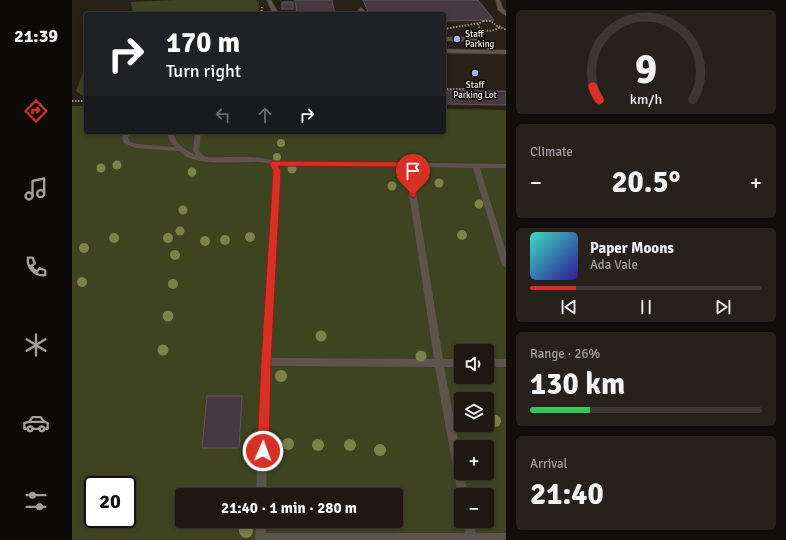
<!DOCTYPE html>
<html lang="en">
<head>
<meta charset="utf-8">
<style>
	body { margin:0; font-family:Signika,sans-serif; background:#27211b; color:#f1f3f6; height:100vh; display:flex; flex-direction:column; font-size:15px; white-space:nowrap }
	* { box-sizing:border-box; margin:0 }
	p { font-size:13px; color:#a1a09f }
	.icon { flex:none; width:22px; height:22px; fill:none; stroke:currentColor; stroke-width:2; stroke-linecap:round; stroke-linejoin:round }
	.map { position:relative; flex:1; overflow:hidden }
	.side { display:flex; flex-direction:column; gap:10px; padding:10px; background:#110d0a; width:280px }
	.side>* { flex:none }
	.guide { position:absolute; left:12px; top:12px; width:362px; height:122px; border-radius:4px; box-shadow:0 2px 6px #0003,0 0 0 1px #3c3732; background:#202124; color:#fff; overflow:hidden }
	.buttons { position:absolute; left:382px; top:344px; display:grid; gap:8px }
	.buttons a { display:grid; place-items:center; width:40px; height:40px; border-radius:4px; background:#1f1812; box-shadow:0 2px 6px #0003,0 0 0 1px #3c3732; font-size:20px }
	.speed { position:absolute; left:12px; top:476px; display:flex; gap:8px; font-size:20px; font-weight:700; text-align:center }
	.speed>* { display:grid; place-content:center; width:52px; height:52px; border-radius:50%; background:#1f1812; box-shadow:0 2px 6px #0003,0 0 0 1px #3c3732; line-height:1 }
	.speed .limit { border:2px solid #111; border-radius:6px; background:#fff; color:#111 }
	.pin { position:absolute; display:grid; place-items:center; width:34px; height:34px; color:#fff; margin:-41px -17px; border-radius:50% 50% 50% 0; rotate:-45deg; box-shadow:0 0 4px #0007 }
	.pin .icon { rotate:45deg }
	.me { position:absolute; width:44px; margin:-22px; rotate:2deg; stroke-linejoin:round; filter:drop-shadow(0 0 3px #0008) }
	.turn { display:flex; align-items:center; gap:14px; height:84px; padding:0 16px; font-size:18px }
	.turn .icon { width:52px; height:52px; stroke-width:2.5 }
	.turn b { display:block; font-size:28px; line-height:34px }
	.lanes { display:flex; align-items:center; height:38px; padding:0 16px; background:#0003; justify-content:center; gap:20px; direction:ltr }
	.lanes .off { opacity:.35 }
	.big { font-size:30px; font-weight:700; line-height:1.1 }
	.side .card { flex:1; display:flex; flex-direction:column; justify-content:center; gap:6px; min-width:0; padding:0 14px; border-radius:6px; background:#27211b }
	.side .dial { align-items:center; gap:0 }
	.dial svg { height:104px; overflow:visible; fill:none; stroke:#3c3732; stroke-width:7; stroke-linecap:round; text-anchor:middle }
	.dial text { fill:#f1f3f6; stroke:none }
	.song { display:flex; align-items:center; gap:12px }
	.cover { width:48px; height:48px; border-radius:6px; background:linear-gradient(135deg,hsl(170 70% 55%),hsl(250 70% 35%)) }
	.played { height:4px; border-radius:2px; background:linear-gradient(90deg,#d93025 20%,#3c3732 20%) }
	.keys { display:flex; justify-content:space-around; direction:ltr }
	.heat { display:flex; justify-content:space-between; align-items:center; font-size:22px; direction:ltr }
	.charge { height:6px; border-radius:3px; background:linear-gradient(90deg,#34c759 26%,#3c3732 0) }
	.trip { position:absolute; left:103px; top:488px; width:228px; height:40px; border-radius:4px; background:#1f1812; box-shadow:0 2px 6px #0003,0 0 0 1px #3c3732; font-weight:700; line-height:40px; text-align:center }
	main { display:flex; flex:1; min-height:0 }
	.dock { display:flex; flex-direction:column; width:72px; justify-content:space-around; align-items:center; background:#0c0a07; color:#a1a09f }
	.dock .icon { width:28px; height:28px }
	.dock .selected { color:#d93025 }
	.dock b { font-size:18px; color:#f1f3f6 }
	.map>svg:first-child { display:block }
	.green { fill:#3e4420; fill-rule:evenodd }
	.building { fill:#463a40; stroke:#62555c }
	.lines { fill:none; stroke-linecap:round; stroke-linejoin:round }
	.lane-casing { stroke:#443d37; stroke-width:1 }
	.path { stroke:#99918b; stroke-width:2; stroke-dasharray:1.5 1.5; stroke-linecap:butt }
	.lane { fill:#5e544b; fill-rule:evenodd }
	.tree { fill:#7d814c }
	.route { fill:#d93025; stroke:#8d1f18 }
	.poi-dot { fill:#a8b0fc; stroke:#0f0b07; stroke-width:1.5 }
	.labels { text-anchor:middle; stroke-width:3; stroke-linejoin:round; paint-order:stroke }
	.far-poi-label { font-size:9px; fill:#f7f0eb; stroke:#0f0b07; text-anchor:start }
</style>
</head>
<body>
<main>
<nav class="dock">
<b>21:39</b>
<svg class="icon selected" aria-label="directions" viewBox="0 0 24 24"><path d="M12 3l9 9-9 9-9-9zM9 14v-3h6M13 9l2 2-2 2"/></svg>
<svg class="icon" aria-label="music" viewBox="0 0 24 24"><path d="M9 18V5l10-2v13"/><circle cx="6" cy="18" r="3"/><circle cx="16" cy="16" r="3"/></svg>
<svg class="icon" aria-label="phone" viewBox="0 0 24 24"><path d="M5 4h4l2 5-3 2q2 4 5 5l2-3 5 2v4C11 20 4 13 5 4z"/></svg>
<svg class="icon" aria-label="climate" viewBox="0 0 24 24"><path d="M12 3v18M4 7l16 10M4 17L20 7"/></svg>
<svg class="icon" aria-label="car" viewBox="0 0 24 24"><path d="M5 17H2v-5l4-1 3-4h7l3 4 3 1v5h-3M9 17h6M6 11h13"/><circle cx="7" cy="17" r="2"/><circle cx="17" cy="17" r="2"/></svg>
<svg class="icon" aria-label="filters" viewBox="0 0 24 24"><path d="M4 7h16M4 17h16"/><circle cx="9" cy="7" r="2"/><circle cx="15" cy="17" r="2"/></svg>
</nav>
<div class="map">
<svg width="434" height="540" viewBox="0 0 434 540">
	<rect width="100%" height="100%" fill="#292018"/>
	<g class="green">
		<path d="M103,0H184L187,2L186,14H61L59,2Z"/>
		<path d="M14,65V95H10L4,91Z"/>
		<path d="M0,106H14V132H372V109L434,110V540H0ZM389,351H415V377H389ZM389,399H415V425H389ZM389,447H415V473H389ZM21,485H55V519H21ZM110,495H324V521H110ZM389,495H415V521H389Z"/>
	</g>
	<g class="building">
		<path d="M223,0H260L263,14H225Z"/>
		<path d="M291,0H406L422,20L372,21V14H297Z"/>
		<rect x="210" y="2" width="11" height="7"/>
		<path d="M393,88L406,89V91H434V105L372,104V90L394,91Z"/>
		<path d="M135,396H170L167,448H130Z"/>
	</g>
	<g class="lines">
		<g class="lane-casing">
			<g id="lane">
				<path d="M195,0H199L207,14H201Z"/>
				<path d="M424,0H428L431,9L434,11V16L426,10Z"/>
				<path d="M289,8L291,9L294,14H288L286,10Z"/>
				<path d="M372,37H401L418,44L420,50H434V54L372,53V49L415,50L414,46L400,41H372Z"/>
				<path d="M52,132H58L56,138L58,142L64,144L103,147C99,143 95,138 96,132H102C102,144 115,151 124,155L121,151L123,132H129L127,151L133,157H136C158,158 180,154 201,161L434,164V168H408L434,252V268L430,265L401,168L340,167L371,359H389V367H372L389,456V473H392L396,495H389V499L386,495L363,367L198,366L194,495H184L189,362L202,171L198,164L190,162C168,160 123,169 107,151L63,148L52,143L50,138ZM206,165L333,167L362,359L199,358L208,171Z"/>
				<rect x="415" y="359" width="19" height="8"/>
				<path d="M184,521H194V533H393L391,521H401L404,533H434V540H183Z"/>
			</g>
		</g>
		<g class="path">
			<path d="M189,14L190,7"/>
			<path d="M411,21H419L427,28C419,32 412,32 406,26V24Z"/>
			<path d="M427,26L434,30"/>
			<path d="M372,29L407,23"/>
			<path d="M372,89H393"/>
			<path d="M0,101H14"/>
		</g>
		<use href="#lane" class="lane"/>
	</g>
	<g class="tree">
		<circle cx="209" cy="143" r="4"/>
		<circle cx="205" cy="157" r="4"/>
		<circle cx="45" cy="165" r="4.5"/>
		<circle cx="29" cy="168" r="4.5"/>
		<circle cx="220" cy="169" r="4.5"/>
		<circle cx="120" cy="172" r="4.5"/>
		<circle cx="367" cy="183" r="4.5"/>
		<circle cx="320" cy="186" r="4.5"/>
		<circle cx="407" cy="204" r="4.5"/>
		<circle cx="111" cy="210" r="4.5"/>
		<circle cx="108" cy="231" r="4.5"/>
		<circle cx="390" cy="235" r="5"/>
		<circle cx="178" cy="237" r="5"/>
		<circle cx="42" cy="238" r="5"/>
		<circle cx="96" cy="238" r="5"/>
		<circle cx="153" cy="240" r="5"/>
		<circle cx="133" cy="241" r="5"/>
		<circle cx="12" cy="248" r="5"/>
		<circle cx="103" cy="255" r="5"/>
		<circle cx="10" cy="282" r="5"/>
		<circle cx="101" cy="284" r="5"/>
		<circle cx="96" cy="316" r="5.5"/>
		<circle cx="249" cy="336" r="5.5"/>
		<circle cx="91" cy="350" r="5.5"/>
		<circle cx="349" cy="356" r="5.5"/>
		<circle cx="209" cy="376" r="6"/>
		<circle cx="423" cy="421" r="6"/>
		<circle cx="216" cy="444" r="6"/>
		<circle cx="246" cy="445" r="6"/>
		<circle cx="278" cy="445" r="6"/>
		<circle cx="308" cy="450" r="6"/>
		<circle cx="174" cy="531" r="7"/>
	</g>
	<path class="route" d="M201,161L336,162L340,165L345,195L341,198L337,195L333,167L206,166L209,171L199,362L197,451L195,454L191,456L187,454L185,451L189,362L201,171L197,163Z"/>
	<g class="poi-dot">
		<circle cx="385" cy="39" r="4"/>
		<circle cx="403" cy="73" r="4"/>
	</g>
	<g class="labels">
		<g class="far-poi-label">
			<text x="393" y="37">Staff<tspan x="393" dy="10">Parking</tspan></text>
			<text x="403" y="88" text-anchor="middle">Staff<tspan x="403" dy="10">Parking Lot</tspan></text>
		</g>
	</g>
</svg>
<div class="buttons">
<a><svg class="icon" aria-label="sound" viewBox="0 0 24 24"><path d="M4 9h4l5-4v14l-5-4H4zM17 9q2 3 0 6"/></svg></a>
<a><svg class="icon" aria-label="layers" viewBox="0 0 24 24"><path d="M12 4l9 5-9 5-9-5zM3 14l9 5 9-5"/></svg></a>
<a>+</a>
<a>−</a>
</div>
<div class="speed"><div class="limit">20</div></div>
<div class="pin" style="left:341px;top:195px;background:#d93025"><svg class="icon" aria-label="arrive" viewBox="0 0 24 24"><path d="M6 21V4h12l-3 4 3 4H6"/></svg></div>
<svg class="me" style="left:191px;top:451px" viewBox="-20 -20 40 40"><circle r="17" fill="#d93025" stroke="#fff" stroke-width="3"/><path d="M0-11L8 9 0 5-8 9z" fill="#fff"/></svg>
<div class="trip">21:40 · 1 min · 280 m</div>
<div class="guide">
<div class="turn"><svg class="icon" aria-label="right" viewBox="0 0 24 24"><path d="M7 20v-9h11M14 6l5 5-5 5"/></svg><div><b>170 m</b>Turn right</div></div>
<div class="lanes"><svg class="icon off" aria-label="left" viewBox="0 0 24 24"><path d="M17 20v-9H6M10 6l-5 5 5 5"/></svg><svg class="icon off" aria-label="ahead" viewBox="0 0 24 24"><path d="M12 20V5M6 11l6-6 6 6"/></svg><svg class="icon" aria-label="right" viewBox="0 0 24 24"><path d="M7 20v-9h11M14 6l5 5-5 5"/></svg></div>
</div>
</div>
<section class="side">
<div class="card dial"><svg viewBox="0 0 100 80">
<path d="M14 69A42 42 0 1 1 86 69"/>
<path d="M14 69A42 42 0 0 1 9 59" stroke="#d93025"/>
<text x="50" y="56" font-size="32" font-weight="700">9</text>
<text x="50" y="72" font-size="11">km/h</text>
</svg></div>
<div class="card"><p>Climate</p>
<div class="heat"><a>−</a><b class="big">20.5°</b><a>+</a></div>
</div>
<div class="card">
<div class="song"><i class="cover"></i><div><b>Paper Moons</b><p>Ada Vale</p></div></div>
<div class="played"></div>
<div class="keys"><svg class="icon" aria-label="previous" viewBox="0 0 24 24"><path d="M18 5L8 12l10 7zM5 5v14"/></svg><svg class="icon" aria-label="pause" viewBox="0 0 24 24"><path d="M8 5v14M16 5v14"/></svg><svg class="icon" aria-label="next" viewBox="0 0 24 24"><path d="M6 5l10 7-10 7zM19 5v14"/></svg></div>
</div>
<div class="card"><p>Range · 26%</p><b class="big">130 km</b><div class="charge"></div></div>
<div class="card"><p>Arrival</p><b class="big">21:40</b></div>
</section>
</main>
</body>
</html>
